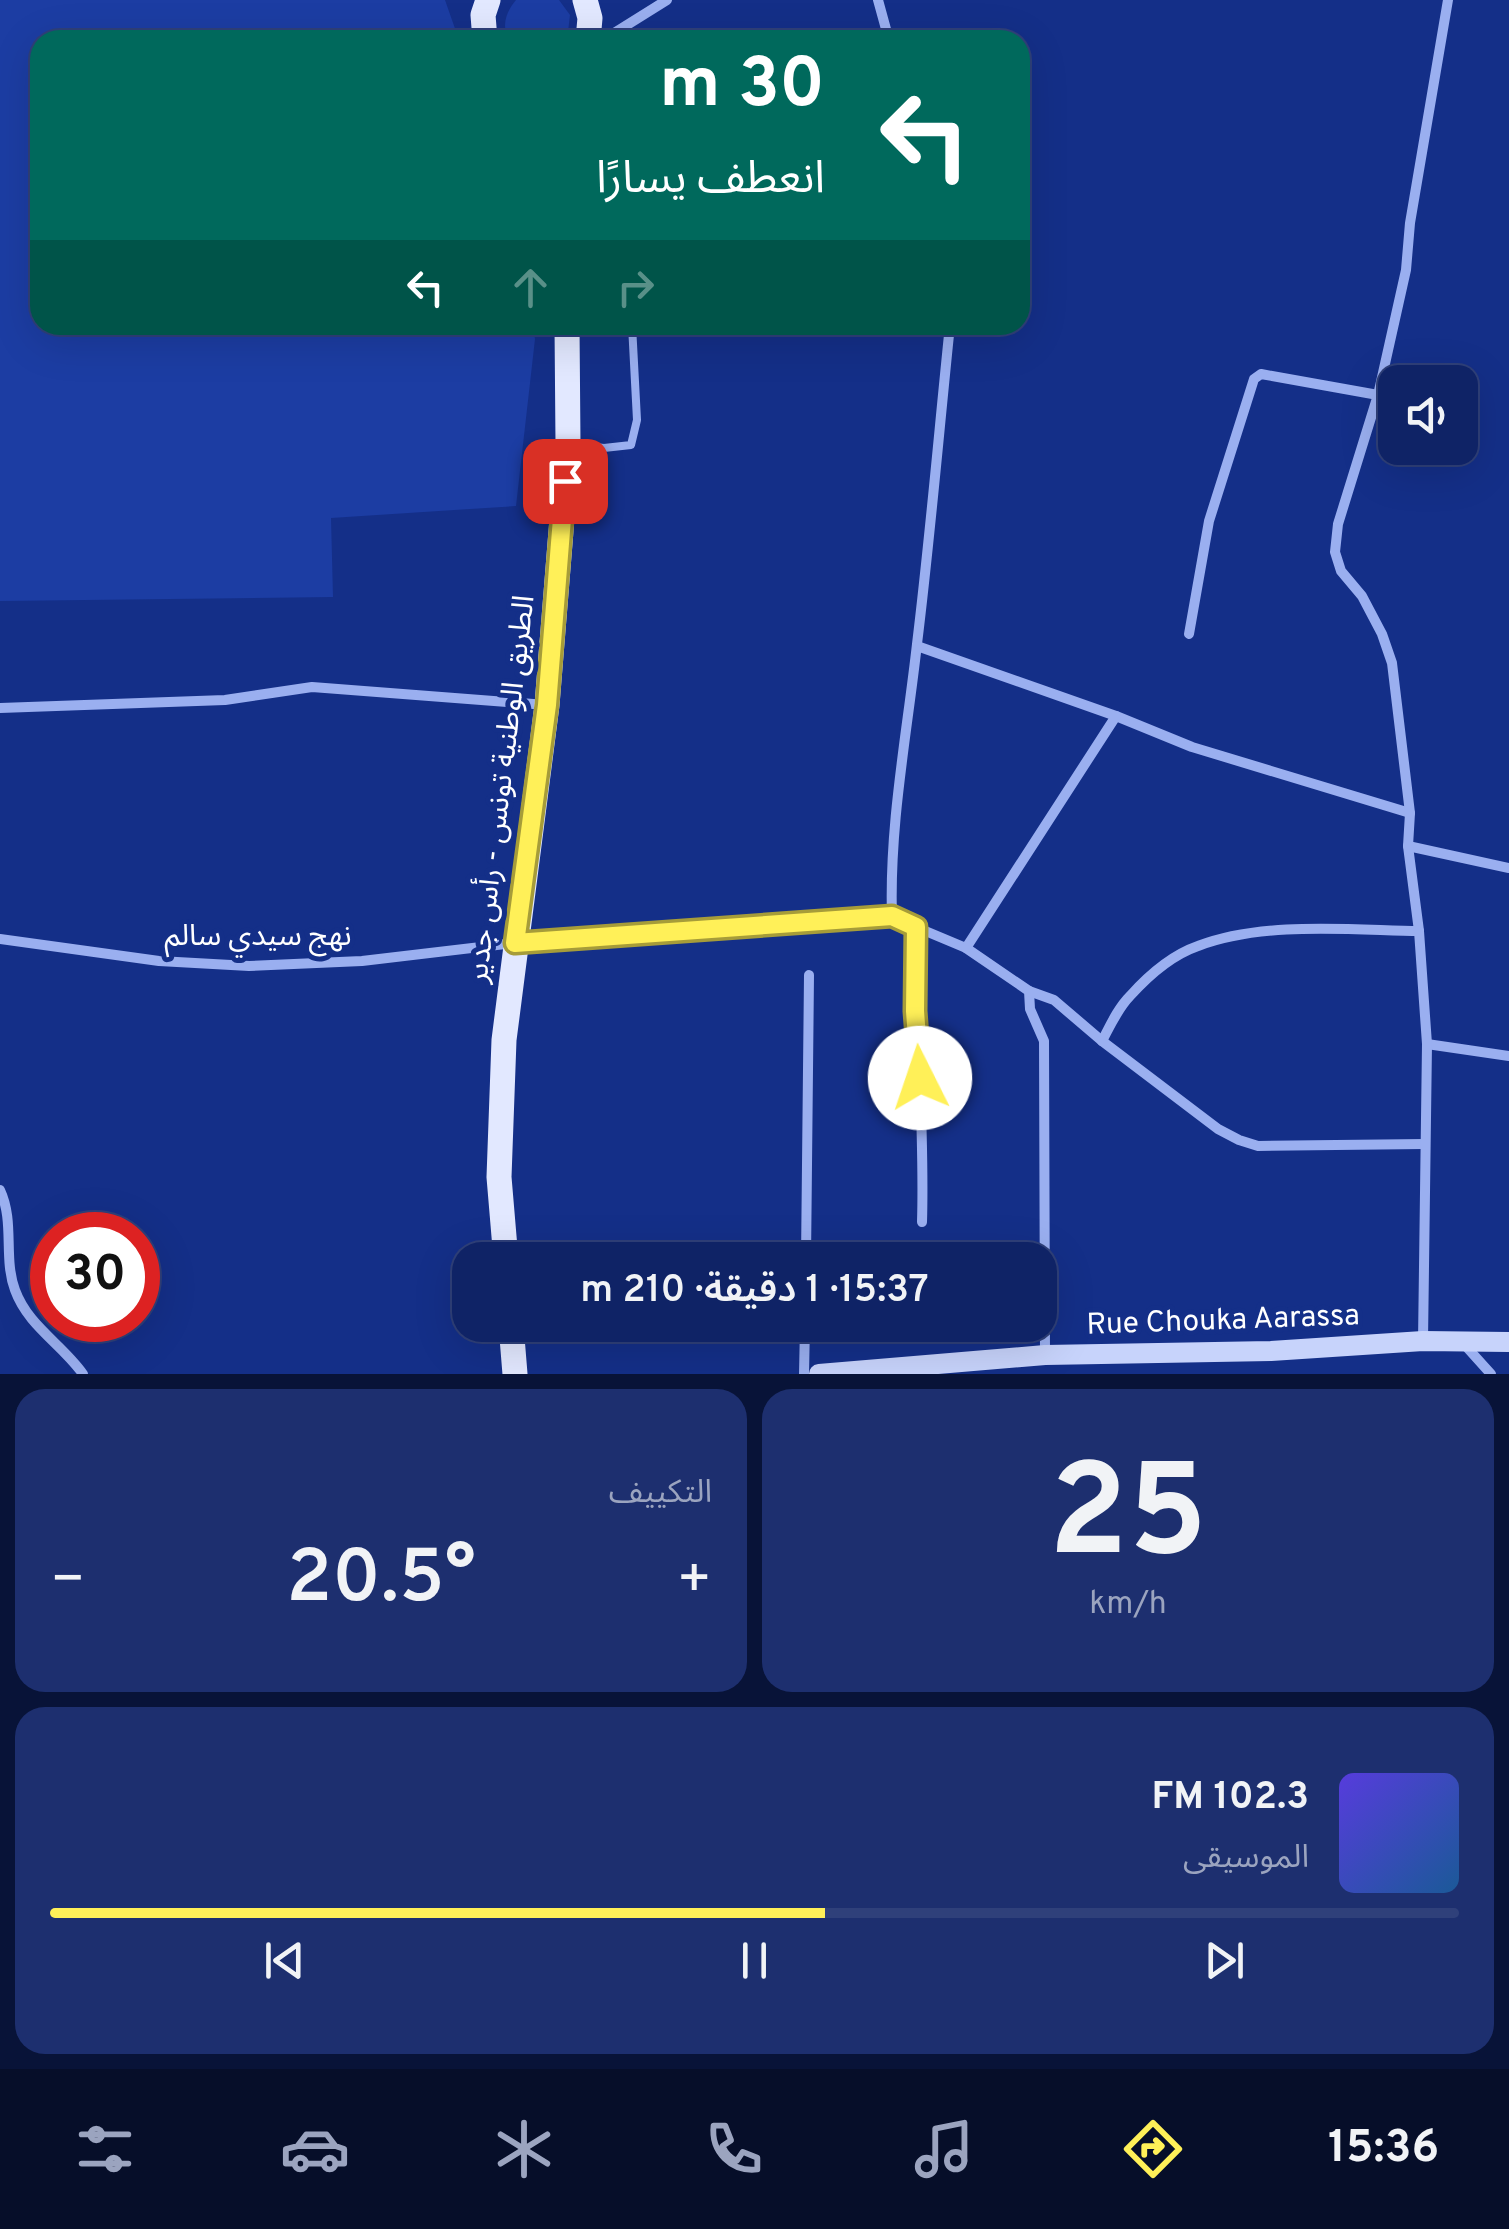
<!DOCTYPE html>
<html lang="ar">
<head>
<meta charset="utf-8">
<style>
	body { margin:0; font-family:Overpass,"Noto Sans Arabic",sans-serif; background:#1d2f6f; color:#f1f3f6; direction:rtl; height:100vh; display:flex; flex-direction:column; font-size:38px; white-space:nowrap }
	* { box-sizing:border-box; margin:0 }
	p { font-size:32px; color:#9ba4bf }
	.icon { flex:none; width:55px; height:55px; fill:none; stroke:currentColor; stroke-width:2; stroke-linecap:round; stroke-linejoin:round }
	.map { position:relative; height:1374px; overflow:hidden; direction:ltr }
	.panel { display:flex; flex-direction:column; gap:15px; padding:15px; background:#081338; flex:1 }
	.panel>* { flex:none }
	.guide { position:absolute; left:30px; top:30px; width:1000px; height:305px; border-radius:30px; box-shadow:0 10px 40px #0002,0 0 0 2px #2f407a; direction:rtl; background:#00695c; color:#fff; overflow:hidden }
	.controls { position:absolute; left:1378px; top:365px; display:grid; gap:20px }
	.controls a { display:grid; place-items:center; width:100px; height:100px; border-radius:20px; background:#0f2366; box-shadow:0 10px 40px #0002,0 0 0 2px #2f407a; font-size:50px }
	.speed { position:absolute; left:30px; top:1212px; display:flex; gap:20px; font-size:50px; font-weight:700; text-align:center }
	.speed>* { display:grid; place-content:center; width:130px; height:130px; border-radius:50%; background:#0f2366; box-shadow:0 10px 40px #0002,0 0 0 2px #2f407a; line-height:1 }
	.speed .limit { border:15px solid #d22; background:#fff; color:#111 }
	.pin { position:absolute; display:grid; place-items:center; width:85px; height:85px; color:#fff; margin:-42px; border-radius:20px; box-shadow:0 5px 15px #0006 }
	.me { position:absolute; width:110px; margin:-55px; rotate:356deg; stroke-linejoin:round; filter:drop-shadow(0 0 8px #0008) }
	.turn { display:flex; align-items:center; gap:35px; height:210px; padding:0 40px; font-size:45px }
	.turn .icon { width:130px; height:130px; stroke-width:2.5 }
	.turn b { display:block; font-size:70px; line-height:85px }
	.lanes { display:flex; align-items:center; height:95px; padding:0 40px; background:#0003; justify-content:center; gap:50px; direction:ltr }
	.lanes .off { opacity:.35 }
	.big { font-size:75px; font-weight:600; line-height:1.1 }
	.panel .widget { flex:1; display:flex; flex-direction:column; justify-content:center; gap:15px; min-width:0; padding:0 35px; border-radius:30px; background:#1d2f6f }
	.panel .dial { align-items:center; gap:0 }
	.dial b { font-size:130px; line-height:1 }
	.song { display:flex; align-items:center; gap:30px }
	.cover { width:120px; height:120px; border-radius:15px; background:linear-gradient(135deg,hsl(250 70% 55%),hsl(210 70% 35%)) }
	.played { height:10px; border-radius:5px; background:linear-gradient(90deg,#fff058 55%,#2f407a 55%) }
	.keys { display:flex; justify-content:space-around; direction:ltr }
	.heat { display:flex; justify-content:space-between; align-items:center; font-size:55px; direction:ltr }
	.panel .tiles { flex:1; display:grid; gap:15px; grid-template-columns:1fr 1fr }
	.widget:last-child { grid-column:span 2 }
	.trip { position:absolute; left:452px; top:1242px; width:605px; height:100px; border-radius:30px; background:#0f2366; box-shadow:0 10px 40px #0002,0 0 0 2px #2f407a; font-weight:600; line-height:100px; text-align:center; direction:rtl }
	.tab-bar { display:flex; height:160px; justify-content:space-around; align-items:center; background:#060e29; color:#9ba4bf }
	.tab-bar .icon { width:70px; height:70px }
	.tab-bar .selected { color:#fff058 }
	.tab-bar b { font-size:45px; color:#f1f3f6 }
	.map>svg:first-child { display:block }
	.green { fill:#1c3da3 }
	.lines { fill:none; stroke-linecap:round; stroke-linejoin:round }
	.service { stroke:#9aaff0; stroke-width:8 }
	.minor { stroke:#9aaff0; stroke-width:10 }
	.secondary { stroke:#c7d3fb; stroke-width:20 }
	.primary { stroke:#e2e8ff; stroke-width:25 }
	.route-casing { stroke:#a69c39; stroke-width:25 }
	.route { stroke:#fff058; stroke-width:18 }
	.labels { text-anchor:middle; stroke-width:10; stroke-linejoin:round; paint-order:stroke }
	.street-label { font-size:30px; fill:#fff; stroke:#142f88 }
</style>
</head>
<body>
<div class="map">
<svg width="1509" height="1374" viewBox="0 0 1509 1374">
	<rect width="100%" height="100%" fill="#142f88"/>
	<g class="green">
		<path d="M0,0H445L459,40H40V325H532L535,339L516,506L331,518L333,597L0,601Z"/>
		<path d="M516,0H559L570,15L567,40H509C501,25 506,12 516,0Z"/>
	</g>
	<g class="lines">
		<path class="service" d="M572,444L604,448L631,445L637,420L632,325"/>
		<g class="minor">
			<path d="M878,0L889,40"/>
			<path d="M603,40L667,0"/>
			<path d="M950,325C939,431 930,538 917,644C907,734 889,825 892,917L966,948L1029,991L1030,1009L1044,1041L1045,1355"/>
			<path d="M1189,634L1209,521L1254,379L1261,374L1378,395"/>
			<path d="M917,646L1116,716L1192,747L1410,813"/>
			<path d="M0,708L225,700L312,687L546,705"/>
			<path d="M1408,846L1509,868"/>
			<path d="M916,927C915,1026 925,1123 922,1222"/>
			<path d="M0,939L159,961L249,966L362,961L515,943L892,917"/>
			<path d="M966,948L1116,716"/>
			<path d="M1029,991L1054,1000L1102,1041L1218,1129L1239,1140L1258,1146L1424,1144"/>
			<path d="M1102,1041C1110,1026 1118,1008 1130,996C1148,976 1172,955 1198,946C1263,921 1351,930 1419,931"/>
			<path d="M1427,1044L1509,1056"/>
			<path d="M0,1190C15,1222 3,1258 15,1290C28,1326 62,1344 83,1374"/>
			<path d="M806,1260L809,975"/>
			<path d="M1423,1341L1427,1044L1419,931L1408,846L1410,813L1392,663L1382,634L1362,596L1341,571L1335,552L1338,524L1378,395L1406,270L1410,223L1448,0"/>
			<path d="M1463,1343L1491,1374"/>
			<path d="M804,1374L805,1325"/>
		</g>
		<path class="secondary" d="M819,1374L1045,1355L1271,1351L1423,1341L1509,1342"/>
		<g class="primary">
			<path d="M585,0L590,18L588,40"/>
			<path d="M485,40L483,15L488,0"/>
			<path d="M506,1260L499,1177L504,1040L547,705L568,444L567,325"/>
			<path d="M511,1325L515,1374"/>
		</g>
	</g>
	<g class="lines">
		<g class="route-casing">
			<path id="route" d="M565,481L547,705L515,943L892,916L916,927L915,1011L920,1078"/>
		</g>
		<use href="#route" class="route"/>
	</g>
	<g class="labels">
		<g class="street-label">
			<text transform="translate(500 789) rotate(-83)" y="10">الطريق الوطنية تونس - رأس جدير</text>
			<text x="258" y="945">نهج سيدي سالم</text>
			<text transform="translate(1223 1319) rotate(-2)" y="10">Rue Chouka Aarassa</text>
		</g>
	</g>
</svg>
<div class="controls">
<a><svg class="icon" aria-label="sound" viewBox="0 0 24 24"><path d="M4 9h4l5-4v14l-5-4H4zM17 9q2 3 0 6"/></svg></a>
</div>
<div class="speed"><div class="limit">30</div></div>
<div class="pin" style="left:565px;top:481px;background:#d93025"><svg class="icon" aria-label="arrive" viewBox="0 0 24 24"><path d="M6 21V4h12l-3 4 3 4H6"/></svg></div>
<svg class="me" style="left:920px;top:1078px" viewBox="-20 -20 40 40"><circle r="19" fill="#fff"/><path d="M0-13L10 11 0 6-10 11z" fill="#fff058"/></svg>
<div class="trip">15:37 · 1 دقيقة · 210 m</div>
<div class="guide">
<div class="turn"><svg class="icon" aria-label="left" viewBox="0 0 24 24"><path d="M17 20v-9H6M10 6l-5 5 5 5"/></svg><div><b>30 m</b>انعطف يسارًا</div></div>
<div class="lanes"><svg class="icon" aria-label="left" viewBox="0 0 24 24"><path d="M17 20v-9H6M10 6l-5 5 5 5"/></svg><svg class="icon off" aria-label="ahead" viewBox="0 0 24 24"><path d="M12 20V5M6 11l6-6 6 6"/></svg><svg class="icon off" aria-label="right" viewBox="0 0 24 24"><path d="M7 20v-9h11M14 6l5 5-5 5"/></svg></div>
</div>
</div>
<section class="panel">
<div class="tiles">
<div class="widget dial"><b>25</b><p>km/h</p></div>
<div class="widget"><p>التكييف</p>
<div class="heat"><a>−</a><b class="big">20.5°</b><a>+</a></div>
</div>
<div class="widget">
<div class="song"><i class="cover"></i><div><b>102.3 FM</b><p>الموسيقى</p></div></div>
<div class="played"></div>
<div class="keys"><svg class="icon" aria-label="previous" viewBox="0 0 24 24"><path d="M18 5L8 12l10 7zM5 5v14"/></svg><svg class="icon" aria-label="pause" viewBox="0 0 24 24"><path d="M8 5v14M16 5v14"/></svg><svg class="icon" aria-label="next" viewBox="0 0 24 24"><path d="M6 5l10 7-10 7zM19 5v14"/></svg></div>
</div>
</div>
</section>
<nav class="tab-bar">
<b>15:36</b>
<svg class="icon selected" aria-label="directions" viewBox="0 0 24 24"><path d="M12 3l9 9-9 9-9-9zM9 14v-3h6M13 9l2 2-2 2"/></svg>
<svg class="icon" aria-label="music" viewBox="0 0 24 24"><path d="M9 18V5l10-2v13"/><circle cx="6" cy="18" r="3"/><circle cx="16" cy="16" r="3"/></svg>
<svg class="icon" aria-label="phone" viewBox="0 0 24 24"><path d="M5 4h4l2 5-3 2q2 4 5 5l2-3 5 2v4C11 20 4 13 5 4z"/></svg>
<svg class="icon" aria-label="climate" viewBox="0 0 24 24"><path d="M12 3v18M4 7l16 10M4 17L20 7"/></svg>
<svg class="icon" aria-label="car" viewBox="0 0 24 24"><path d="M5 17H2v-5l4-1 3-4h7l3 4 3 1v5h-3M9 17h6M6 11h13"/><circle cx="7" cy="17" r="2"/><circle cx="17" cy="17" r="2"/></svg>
<svg class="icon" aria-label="filters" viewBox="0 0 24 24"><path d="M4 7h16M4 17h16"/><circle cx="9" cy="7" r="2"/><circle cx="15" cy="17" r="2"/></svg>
</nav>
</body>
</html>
